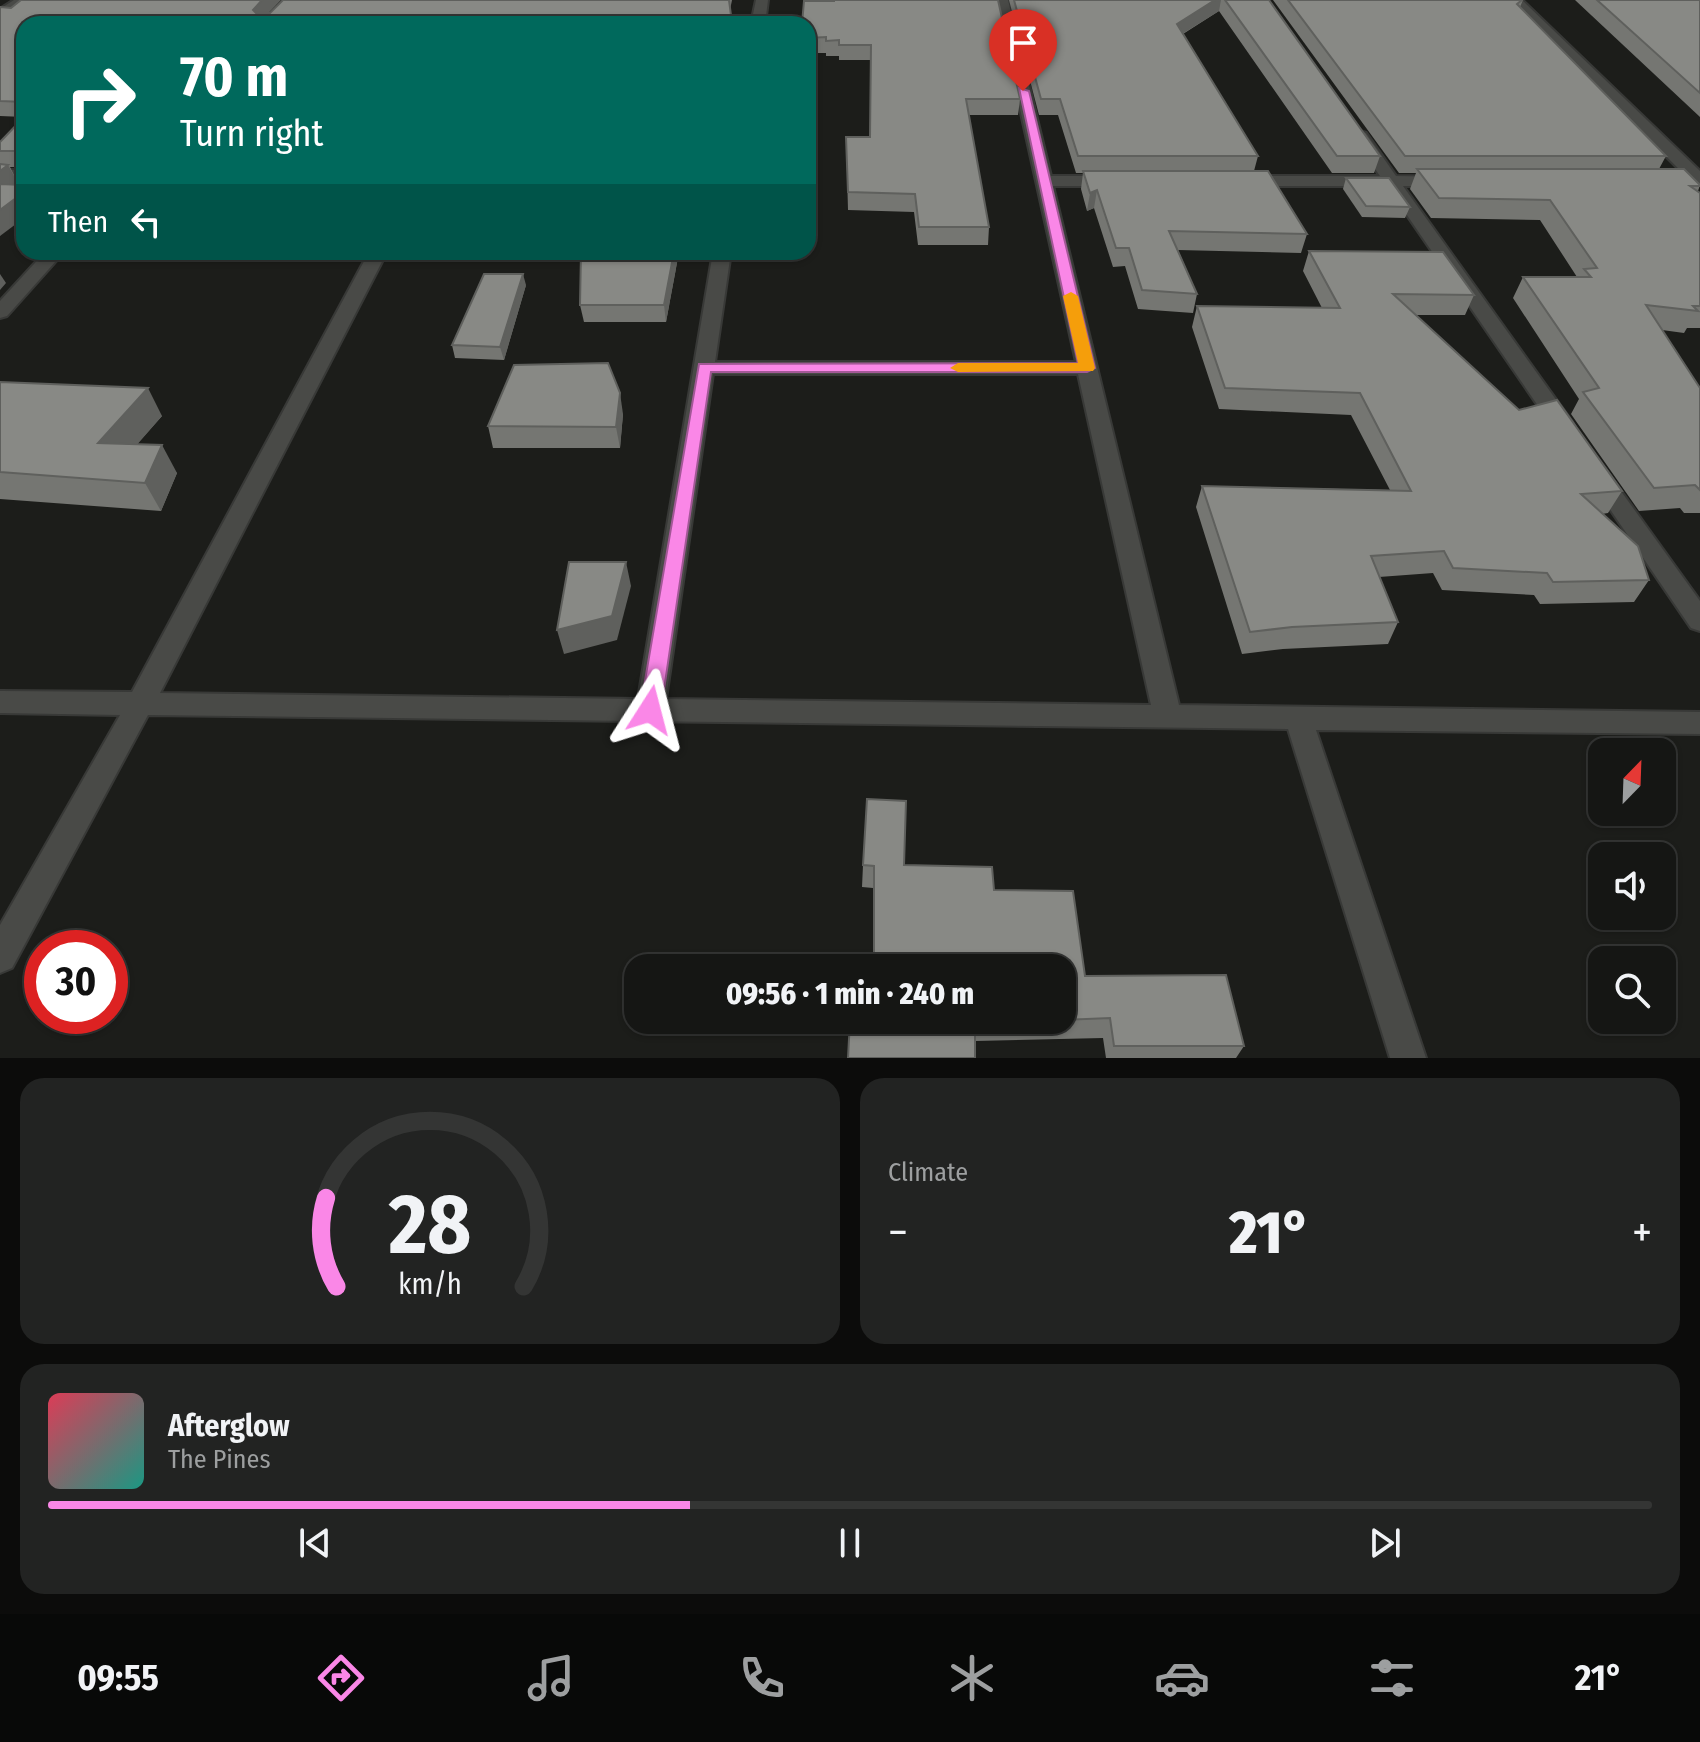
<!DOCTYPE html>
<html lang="en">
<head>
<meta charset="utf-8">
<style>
	body { margin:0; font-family:"Fira Sans Condensed",sans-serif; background:#222322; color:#f1f3f6; height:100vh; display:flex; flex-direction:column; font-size:30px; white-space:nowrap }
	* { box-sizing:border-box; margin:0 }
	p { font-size:26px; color:#9d9fa0 }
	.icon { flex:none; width:44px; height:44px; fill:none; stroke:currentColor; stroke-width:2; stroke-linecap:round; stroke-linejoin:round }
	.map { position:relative; height:1058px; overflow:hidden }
	.details { display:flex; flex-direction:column; gap:20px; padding:20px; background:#0c0c0b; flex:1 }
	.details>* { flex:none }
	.banner { position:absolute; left:16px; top:16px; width:800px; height:244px; border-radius:24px; box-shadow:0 2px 6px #0004,0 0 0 2px #343534; background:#00695c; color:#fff; overflow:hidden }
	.needle { width:52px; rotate:23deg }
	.controls { position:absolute; left:1588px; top:738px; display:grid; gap:16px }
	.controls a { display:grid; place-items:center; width:88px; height:88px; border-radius:16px; background:#151614; box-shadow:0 2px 6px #0004,0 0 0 2px #343534; font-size:40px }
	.speed { position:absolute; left:24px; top:930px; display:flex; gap:16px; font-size:40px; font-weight:700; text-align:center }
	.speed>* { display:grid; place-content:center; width:104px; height:104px; border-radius:50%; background:#151614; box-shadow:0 2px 6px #0004,0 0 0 2px #343534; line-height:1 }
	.speed .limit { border:12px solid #d22; background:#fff; color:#111 }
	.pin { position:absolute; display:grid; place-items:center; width:68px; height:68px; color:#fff; margin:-82px -34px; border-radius:50% 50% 50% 0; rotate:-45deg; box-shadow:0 0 8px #0007 }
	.pin .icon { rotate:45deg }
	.me { position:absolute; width:88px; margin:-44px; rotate:9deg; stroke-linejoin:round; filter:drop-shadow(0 0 6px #0008) }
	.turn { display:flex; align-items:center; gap:28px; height:168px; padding:0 32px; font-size:36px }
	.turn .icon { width:104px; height:104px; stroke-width:2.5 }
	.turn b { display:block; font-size:56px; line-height:68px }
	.then { display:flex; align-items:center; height:76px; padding:0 32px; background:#0003; gap:16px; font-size:30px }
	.big { font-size:60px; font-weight:800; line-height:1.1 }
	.details .widget { flex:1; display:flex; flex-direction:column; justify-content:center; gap:12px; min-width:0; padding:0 28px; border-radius:24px; background:#222322 }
	.details .dial { align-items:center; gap:0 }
	.dial svg { height:208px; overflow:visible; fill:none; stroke:#343534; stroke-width:7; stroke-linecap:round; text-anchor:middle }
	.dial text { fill:#f1f3f6; stroke:none }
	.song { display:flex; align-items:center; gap:24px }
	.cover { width:96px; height:96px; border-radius:12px; background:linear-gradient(135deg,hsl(350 70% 55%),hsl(170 70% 35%)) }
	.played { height:8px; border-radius:4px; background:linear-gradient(90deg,#fa87e7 40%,#343534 40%) }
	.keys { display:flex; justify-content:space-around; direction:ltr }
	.heat { display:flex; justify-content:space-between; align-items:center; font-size:44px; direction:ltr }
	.details .tiles { flex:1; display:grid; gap:20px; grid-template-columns:1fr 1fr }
	.widget:last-child { grid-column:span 2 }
	.trip { position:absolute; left:624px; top:954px; width:452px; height:80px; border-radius:24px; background:#151614; box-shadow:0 2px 6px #0004,0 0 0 2px #343534; font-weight:800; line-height:80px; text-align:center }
	.tabs { display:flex; height:128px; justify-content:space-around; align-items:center; background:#080908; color:#9d9fa0 }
	.tabs .icon { width:56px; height:56px }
	.tabs .selected { color:#fa87e7 }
	.tabs b { font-size:36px; color:#f1f3f6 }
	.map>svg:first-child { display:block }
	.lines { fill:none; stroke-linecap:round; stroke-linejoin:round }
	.street-casing { stroke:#383937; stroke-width:4 }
	.street { fill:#494a47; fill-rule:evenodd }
	.wall { fill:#757672 }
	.shaded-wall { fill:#5f605d }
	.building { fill:#888985; stroke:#5f605d; stroke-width:2 }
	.route { fill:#fa87e7; stroke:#a25896; stroke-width:2 }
	.slow { fill:#f59e0b }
</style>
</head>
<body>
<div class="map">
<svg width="1700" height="1058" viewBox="0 0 1700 1058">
	<rect width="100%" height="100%" fill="#1c1d1a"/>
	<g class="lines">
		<g class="street-casing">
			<g id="street">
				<path d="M14,0H28L0,19V9Z"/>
				<path d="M756,0H768L765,24H751Z"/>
				<path d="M996,0H1008L1051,176H1114L1122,181L1114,186H1053L1179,705L1700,712V734L1316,730L1426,1058H1390L1288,729L148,715L12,968L0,973V925L120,715L0,713V691L132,692L369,252H387L160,693L638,699L713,252H731L715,362H1076ZM713,374H1078L1151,705L666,699Z"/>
				<path d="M1509,0H1522L1700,171V185L1694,184Z"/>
				<path d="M1360,131L1366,133L1396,176L1452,177L1454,181L1452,185L1446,186H1403L1572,422L1575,427L1572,432H1556L1387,186H1242L1234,181L1242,176H1380L1352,136Z"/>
				<rect x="0" y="170" width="24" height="10"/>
				<path d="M45,252H64L7,316L0,318V301Z"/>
				<path d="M1597,466L1605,469L1700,601V631L1691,628L1586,474L1589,469Z"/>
			</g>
		</g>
		<use href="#street" class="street"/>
	</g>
	<g class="wall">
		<path d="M283,0H732L730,10L24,24V171L22,167H10L18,183L16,185L0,236V142L24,117L0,116V7L270,13Z"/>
		<path d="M1009,0H1269L1380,156L1374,173H1332L1219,11L1183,34L1258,156L1254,171L1307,234L1301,253L1178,250L1197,294L1193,313L1138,309L1125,266L1113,267L1094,208L1087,211L1081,189L1083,173H1076L1058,115H1039Z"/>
		<path d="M1273,0H1523L1520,7L1666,156L1659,169L1700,185L1698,191L1700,193V328H1687L1684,333L1662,330L1700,388V513H1684L1680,508L1639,511L1571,414L1579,399L1513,298L1523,277H1577L1540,220L1431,218L1410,189L1416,173H1399Z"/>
		<path d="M1575,0H1700V117Z"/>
		<path d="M834,1L1020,99L1018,115H969L989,227L988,245H918L914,212L848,210L846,137H870L871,60H839V56H826V53H808V24Z"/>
		<path d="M1346,178L1410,207L1405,218L1362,217L1343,189Z"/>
		<path d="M1309,251L1474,295L1465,315H1416L1519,410L1622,491L1608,513L1602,514L1649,580L1634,602L1540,604L1534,595L1442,590L1433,573L1379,577L1398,622L1388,644L1283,649L1242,654L1196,507L1202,486L1390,490L1351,415L1219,409L1192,327L1197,306L1322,308L1303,271Z"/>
		<path d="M679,252L666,322H584L580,305Z"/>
		<path d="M526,285L504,360L455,358L452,345Z"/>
		<path d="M0,382L162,416L137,444L177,473L161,511L0,499Z"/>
		<path d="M623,414L620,448H493L488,426Z"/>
		<path d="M863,865H904L994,890L1085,976L1244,1046L1236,1058H1106L1103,1038L975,1041L848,1058L1062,968H873V888L862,887Z"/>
	</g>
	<g class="shaded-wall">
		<path d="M262,0H281L258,24L253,10Z"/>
		<path d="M1215,0H1221L1219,11L1174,39L1177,24Z"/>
		<path d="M24,156V171L18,160Z"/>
		<path d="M8,165L18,183L0,198V171Z"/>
		<path d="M1097,190L1094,208L1087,211L1090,193Z"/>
		<path d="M24,192V218L0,236V210Z"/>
		<path d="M674,252H679L666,322L664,305Z"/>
		<path d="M0,274L6,283L0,290Z"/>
		<path d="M523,274L526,285L504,360L500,347Z"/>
		<path d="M148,388L162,416L114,471L98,443Z"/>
		<path d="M620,393L623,414L620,448L616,427Z"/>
		<path d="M162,445L177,473L161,511L145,483Z"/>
		<path d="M626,562L631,586L617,640L564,654L557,630Z"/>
	</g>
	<g class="building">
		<path d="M21,0H262L253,10L256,13H270L283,0H729L732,23V24H24V102L0,101V7L11,8Z"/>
		<path d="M834,0H998L1020,99H966L989,227H919L915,194L848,192L846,137H870L871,45H839V40L826,41V37L808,38V24H802L804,1H834Z"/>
		<path d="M1014,0H1215L1177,24L1258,156H1078L1060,99H1041Z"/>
		<path d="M1225,0H1269L1380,156H1337Z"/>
		<path d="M1288,0H1522L1517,4L1666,156H1405Z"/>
		<path d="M1597,0H1700V93Z"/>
		<path d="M24,117V156L18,160L15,151H0V142Z"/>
		<path d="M0,164L8,165L0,171Z"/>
		<path d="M1417,169H1684L1700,185V186H1690L1700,193V306H1693L1698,311L1646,305L1700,388V490L1695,485L1654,488L1583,392L1599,388L1523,277H1591L1584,269L1597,268L1550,200L1439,198Z"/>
		<path d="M1083,171H1268L1307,234L1169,231L1197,294L1142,290L1129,248H1116L1097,190L1090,193Z"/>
		<path d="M1346,178H1389L1410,207L1366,206Z"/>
		<path d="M0,184L24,185V192L0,210Z"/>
		<path d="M1309,251L1443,252L1474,295L1393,294L1519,410L1557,400L1622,491L1581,494L1638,546L1649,580L1553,582L1547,573L1453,568L1444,551L1371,556L1398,622L1292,627L1250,632L1202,486L1411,491L1360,393L1225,388L1197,306L1340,308Z"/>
		<path d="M581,252H674L664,305H580Z"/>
		<path d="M484,274H523L500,347L452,345Z"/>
		<path d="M608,363L620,393L616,427L488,426L514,365Z"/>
		<path d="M0,382L148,388L98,443L162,445L145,483L0,472Z"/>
		<path d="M569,562H626L612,616L557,630Z"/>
		<path d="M867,799L906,801L904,865L992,867L994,890L1073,891L1085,976L1226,975L1244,1046H1114L1110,1018L1062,1020V968H874V866L863,865Z"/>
		<path d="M850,1020H1046L975,1022V1058H848Z"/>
	</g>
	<path class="route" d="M1019,88L1029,91L1095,368L1087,372H711L661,710L658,716L650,719L643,716L640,710L699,364L1078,363Z"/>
	<path class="slow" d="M1071,292L1078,296L1095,368L1093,371L958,372L950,368L958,363H1078L1063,296Z"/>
</svg>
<div class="controls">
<a><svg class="needle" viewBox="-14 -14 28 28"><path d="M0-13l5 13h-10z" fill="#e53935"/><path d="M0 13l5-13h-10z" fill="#9d9fa0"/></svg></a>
<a><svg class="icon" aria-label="sound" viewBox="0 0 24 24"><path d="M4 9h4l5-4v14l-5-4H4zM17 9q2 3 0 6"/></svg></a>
<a><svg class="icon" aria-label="search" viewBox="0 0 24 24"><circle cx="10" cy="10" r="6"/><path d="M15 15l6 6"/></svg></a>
</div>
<div class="speed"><div class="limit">30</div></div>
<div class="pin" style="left:1023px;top:91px;background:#d93025"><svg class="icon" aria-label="arrive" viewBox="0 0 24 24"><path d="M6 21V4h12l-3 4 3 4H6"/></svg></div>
<svg class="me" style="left:650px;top:710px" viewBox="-20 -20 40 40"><path d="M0-17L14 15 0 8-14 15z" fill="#fa87e7" stroke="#fff" stroke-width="4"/></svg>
<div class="trip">09:56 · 1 min · 240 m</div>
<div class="banner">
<div class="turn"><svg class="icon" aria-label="right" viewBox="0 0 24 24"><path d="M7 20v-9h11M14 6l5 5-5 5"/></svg><div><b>70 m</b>Turn right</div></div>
<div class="then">Then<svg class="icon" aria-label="left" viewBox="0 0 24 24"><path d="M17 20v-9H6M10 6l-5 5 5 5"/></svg></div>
</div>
</div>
<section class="details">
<div class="tiles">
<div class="widget dial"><svg viewBox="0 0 100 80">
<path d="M14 69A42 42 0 1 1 86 69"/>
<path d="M14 69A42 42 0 0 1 10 35" stroke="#fa87e7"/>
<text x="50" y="56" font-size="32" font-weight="700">28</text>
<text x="50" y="72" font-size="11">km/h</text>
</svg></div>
<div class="widget"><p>Climate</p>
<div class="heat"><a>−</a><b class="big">21°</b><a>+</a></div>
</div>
<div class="widget">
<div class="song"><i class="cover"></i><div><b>Afterglow</b><p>The Pines</p></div></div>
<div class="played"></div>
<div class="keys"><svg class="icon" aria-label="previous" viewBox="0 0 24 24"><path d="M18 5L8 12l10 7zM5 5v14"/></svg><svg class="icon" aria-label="pause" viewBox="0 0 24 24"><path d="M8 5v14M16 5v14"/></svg><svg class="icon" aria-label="next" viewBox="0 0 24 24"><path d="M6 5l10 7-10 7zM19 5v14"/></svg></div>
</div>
</div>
</section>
<nav class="tabs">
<b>09:55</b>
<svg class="icon selected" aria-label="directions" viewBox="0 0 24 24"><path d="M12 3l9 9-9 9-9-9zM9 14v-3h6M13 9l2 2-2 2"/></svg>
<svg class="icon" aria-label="music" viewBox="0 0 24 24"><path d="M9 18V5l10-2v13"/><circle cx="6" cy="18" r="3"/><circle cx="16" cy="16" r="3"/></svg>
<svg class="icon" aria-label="phone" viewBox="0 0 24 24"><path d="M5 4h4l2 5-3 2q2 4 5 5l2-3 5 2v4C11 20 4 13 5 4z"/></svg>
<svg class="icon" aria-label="climate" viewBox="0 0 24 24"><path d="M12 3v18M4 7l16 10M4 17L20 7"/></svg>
<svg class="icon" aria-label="car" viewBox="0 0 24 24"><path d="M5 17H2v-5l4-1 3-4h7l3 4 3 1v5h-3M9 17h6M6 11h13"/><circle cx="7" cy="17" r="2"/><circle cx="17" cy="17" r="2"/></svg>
<svg class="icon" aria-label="filters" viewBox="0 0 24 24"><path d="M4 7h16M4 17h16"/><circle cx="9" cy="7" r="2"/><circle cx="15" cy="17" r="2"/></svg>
<b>21°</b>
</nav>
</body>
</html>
